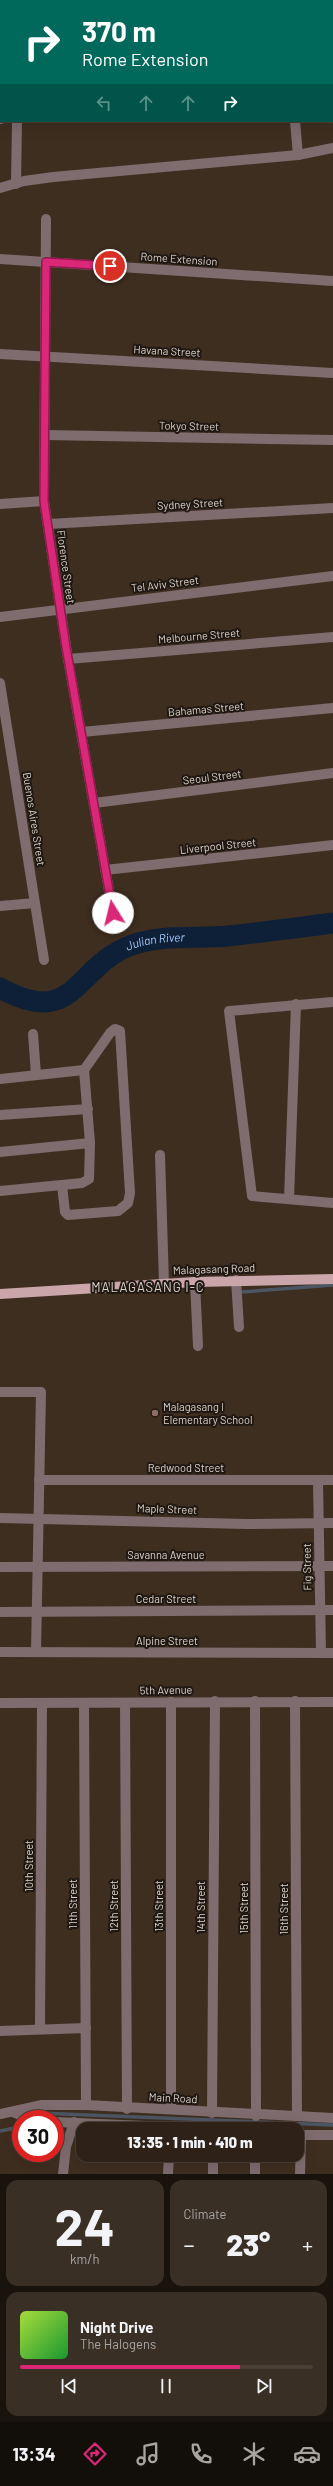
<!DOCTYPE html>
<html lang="en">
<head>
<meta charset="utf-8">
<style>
	body { margin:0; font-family:Barlow,sans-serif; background:#3a2f25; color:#f1f3f6; height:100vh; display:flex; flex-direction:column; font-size:15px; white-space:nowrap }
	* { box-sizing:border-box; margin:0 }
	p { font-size:13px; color:#a7a4a2 }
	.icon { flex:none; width:22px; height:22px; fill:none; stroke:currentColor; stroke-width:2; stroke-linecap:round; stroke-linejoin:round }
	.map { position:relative; height:2174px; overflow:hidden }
	.panel { display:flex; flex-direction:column; gap:6px; padding:6px; background:#19130d; flex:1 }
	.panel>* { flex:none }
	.hud { position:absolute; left:0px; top:0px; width:333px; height:122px; box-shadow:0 4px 16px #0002,0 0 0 1px #493f37; background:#00695c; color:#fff; overflow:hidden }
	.speed { position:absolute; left:12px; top:2110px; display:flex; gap:8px; font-size:20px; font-weight:700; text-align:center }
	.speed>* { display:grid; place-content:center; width:52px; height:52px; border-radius:50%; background:#2e2218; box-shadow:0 4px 16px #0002,0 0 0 1px #493f37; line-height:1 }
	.speed .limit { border:6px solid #d22; background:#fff; color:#111 }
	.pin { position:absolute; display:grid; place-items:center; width:34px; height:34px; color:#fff; margin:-17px; border:2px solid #fff; border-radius:50%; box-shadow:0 1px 4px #0007 }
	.me { position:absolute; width:44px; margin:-22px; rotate:351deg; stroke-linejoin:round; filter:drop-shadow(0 0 3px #0008) }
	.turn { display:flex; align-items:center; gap:14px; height:84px; padding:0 16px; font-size:18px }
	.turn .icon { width:52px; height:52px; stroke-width:2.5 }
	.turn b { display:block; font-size:28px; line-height:34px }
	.lanes { display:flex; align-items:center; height:38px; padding:0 16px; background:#0003; justify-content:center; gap:20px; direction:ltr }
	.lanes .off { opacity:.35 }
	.big { font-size:30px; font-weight:800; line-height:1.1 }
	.panel .widget { flex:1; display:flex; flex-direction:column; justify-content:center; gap:6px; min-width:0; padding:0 14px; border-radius:12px; background:#3a2f25 }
	.panel .dial { align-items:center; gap:0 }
	.dial b { font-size:52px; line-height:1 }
	.song { display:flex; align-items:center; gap:12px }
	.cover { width:48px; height:48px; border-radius:6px; background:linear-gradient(135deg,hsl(80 70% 55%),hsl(130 70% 35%)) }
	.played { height:4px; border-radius:2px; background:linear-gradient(90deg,#db2777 75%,#493f37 75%) }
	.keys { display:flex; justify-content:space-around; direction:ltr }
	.heat { display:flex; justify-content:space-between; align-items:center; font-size:22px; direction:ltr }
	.panel .tiles { flex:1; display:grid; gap:6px; grid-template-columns:1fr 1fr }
	.widget:last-child { grid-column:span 2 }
	.trip { position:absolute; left:76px; top:2122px; width:228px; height:40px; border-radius:12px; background:#2e2218; box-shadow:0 4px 16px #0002,0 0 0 1px #493f37; font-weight:800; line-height:40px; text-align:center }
	.menu { display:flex; height:64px; justify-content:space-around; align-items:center; background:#120e0a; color:#a7a4a2 }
	.menu .icon { width:28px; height:28px }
	.menu .current { color:#db2777 }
	.menu b { font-size:18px; color:#f1f3f6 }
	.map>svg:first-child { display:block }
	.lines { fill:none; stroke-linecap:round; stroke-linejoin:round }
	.stream { stroke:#4c5562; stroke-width:3.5 }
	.river { stroke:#0e2037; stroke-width:21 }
	.minor { stroke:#7e6c6e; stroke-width:10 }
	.major { stroke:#caa5aa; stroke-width:10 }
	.route-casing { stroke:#8e194d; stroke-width:10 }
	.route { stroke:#db2777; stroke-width:7 }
	.education-dot { fill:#8d6e63; stroke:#1f1812; stroke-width:1.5 }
	.labels { text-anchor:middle; stroke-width:4; stroke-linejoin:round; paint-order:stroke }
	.street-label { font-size:11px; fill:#dbd1c8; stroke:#1f1812 }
	.poi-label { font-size:11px; fill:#dbd1c8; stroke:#1f1812; text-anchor:start }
	.water-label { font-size:12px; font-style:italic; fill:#a4c9fa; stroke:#1f1812 }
	.quarter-label { font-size:13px; letter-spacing:1px; fill:#dbd1c8; stroke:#1f1812 }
</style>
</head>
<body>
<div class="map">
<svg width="333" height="2174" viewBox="0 0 333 2174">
	<rect width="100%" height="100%" fill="#3e2e20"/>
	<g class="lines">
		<g class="stream">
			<path d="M242,1292L333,1285"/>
			<path d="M38,2113L333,2125"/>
			<path d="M0,2131L20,2127"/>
		</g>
		<path class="river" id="s1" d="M0,988C76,1030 74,966 132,945C163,934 196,939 228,936C263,932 298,928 333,923"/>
		<g class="minor">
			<path d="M17,0V1"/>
			<path d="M332,22H333"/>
			<path d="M0,45H1"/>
			<path d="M332,82L333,81"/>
			<path d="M0,119H1"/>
			<path d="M295,121L298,155"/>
			<path d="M16,184L17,121"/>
			<path d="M0,188L24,181L53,177L298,155L333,148"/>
			<path d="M46,219L44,501L68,659L113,913"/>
			<path d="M0,259L333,281"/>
			<path d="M0,354L333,373"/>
			<path d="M45,435L333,440"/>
			<path d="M0,504L44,501"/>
			<path d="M48,524L333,508"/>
			<path d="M0,617L333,576"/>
			<path d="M68,659L333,637"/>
			<path d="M0,683L44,960"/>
			<path d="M82,732L333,708"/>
			<path d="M94,803L333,773"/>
			<path d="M105,870L333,845"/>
			<path d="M0,906L35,903"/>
			<path d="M333,1002L229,1011L252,1196L333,1203"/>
			<path d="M33,1034L36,1075"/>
			<path d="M0,1079L84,1070L110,1033L115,1029L120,1031L130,1193L128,1203L118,1211L68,1215L65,1212L62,1185"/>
			<path d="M0,1115L88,1109"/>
			<path d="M0,1152L90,1143"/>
			<path d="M160,1155L164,1283"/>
			<path d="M0,1191L82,1183L89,1179L90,1143L84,1070"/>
			<path d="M289,1199L296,1004"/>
			<path d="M236,1280L239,1327"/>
			<path d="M195,1282L198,1346"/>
			<path d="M0,1392H41L36,1652"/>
			<path d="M39,1480H333"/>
			<path d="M318,1480L321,1653"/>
			<path d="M0,1518L246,1524L333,1523"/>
			<path d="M0,1567L333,1566"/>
			<path d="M0,1612L333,1610"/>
			<path d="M0,1652L333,1653"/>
			<path d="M255,1701L256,2116"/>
			<path d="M295,1701L297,2116"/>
			<path d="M0,1703L333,1702"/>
			<path d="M84,1703L86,2105"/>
			<path d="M125,1703L127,2109"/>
			<path d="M40,2029L42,1703"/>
			<path d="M0,2031L86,2028"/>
			<path d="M171,2109V1702"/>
			<path d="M13,2112L28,2119"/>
			<path d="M212,2113L215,1701"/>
			<path d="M0,2114L42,2105H86L333,2118"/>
			<path d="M55,2122L213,2129"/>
			<path d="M297,2135H333"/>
			<path d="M213,2155V2174"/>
			<path d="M255,2155V2174"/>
			<path d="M63,2174L66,2147L74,2122"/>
			<path d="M168,2174L169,2155"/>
			<path d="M300,2174L301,2135"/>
		</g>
		<path class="major" d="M0,1294L195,1282L333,1279"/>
	</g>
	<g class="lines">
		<g class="route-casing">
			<path id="route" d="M110,266L46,262L44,501L66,647L113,913"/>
		</g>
		<use href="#route" class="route"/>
	</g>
	<circle class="education-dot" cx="155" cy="1413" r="4"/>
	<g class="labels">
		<g class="street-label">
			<text transform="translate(179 259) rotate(4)" y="4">Rome Extension</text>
			<text transform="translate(167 351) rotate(3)" y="4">Havana Street</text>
			<text transform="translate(189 426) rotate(1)" y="4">Tokyo Street</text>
			<text transform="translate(190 504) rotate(-3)" y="4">Sydney Street</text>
			<text transform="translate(66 567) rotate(82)" y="4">Florence Street</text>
			<text transform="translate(165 584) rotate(-7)" y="4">Tel Aviv Street</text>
			<text transform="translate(199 636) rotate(-5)" y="4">Melbourne Street</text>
			<text transform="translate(206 709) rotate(-5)" y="4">Bahamas Street</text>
			<text transform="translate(212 777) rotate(-7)" y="4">Seoul Street</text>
			<text transform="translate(34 819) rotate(81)" y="4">Buenos Aires Street</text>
			<text transform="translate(218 846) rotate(-6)" y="4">Liverpool Street</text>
			<text transform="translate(214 1269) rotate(-2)" y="4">Malagasang Road</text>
			<text x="186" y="1472">Redwood Street</text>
			<text transform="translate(167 1509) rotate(2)" y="4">Maple Street</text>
			<text x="166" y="1559">Savanna Avenue</text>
			<text transform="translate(307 1567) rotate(-91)" y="4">Fig Street</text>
			<text x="166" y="1603">Cedar Street</text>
			<text x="167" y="1645">Alpine Street</text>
			<text transform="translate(166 1690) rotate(-1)" y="4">5th Avenue</text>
			<text transform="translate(29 1866) rotate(-90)" y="4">10th Street</text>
			<text transform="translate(73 1904) rotate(-90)" y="4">11th Street</text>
			<text transform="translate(114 1906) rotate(-90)" y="4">12th Street</text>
			<text transform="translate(159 1906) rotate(-90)" y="4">13th Street</text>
			<text transform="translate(201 1907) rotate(-90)" y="4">14th Street</text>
			<text transform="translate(244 1908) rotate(-90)" y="4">15th Street</text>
			<text transform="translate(284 1909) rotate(-90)" y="4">16th Street</text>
			<text transform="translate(173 2098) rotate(3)" y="4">Main Road</text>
		</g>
		<g class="poi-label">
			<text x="163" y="1411">Malagasang I<tspan x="163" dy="13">Elementary School</tspan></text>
		</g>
		<g class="water-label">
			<text dy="4" stroke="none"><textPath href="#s1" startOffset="177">Julian River</textPath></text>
		</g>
		<g class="quarter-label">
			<text x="148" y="1292">MALAGASANG I-C</text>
		</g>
	</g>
</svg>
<div class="speed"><div class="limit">30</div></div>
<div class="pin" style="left:110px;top:266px;background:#d93025"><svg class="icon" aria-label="arrive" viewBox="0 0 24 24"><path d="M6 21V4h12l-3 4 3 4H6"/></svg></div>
<svg class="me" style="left:113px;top:913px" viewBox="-20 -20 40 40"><circle r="19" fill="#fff"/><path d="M0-13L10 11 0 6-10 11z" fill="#db2777"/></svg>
<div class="trip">13:35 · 1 min · 410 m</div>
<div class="hud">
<div class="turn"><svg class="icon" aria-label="right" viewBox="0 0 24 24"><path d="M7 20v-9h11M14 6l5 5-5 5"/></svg><div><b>370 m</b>Rome Extension</div></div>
<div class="lanes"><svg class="icon off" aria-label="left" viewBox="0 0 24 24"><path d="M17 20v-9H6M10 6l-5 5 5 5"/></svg><svg class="icon off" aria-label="ahead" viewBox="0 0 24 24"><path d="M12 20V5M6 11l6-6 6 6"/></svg><svg class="icon off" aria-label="ahead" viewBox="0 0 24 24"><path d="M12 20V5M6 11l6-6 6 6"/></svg><svg class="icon" aria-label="right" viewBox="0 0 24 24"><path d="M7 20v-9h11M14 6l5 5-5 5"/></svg></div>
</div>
</div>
<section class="panel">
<div class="tiles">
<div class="widget dial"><b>24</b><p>km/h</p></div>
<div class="widget"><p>Climate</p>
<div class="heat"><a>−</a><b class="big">23°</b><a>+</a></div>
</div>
<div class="widget">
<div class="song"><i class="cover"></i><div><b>Night Drive</b><p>The Halogens</p></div></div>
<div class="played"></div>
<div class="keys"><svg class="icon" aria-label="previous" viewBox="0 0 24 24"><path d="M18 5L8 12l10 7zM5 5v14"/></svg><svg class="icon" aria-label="pause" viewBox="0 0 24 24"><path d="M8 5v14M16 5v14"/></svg><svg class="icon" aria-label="next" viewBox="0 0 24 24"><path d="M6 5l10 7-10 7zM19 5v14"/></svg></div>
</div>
</div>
</section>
<nav class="menu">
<b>13:34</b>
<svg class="icon current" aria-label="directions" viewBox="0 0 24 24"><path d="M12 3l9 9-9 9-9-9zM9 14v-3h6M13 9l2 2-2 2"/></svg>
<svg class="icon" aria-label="music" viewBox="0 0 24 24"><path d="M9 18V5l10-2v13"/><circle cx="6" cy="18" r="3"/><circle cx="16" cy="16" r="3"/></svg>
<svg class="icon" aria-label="phone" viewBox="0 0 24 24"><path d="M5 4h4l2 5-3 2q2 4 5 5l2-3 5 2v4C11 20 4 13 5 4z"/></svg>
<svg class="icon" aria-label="climate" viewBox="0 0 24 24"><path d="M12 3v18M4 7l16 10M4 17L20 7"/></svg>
<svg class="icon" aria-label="car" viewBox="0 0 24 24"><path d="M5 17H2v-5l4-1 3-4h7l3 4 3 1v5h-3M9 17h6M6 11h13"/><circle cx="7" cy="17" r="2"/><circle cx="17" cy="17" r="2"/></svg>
</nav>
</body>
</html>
